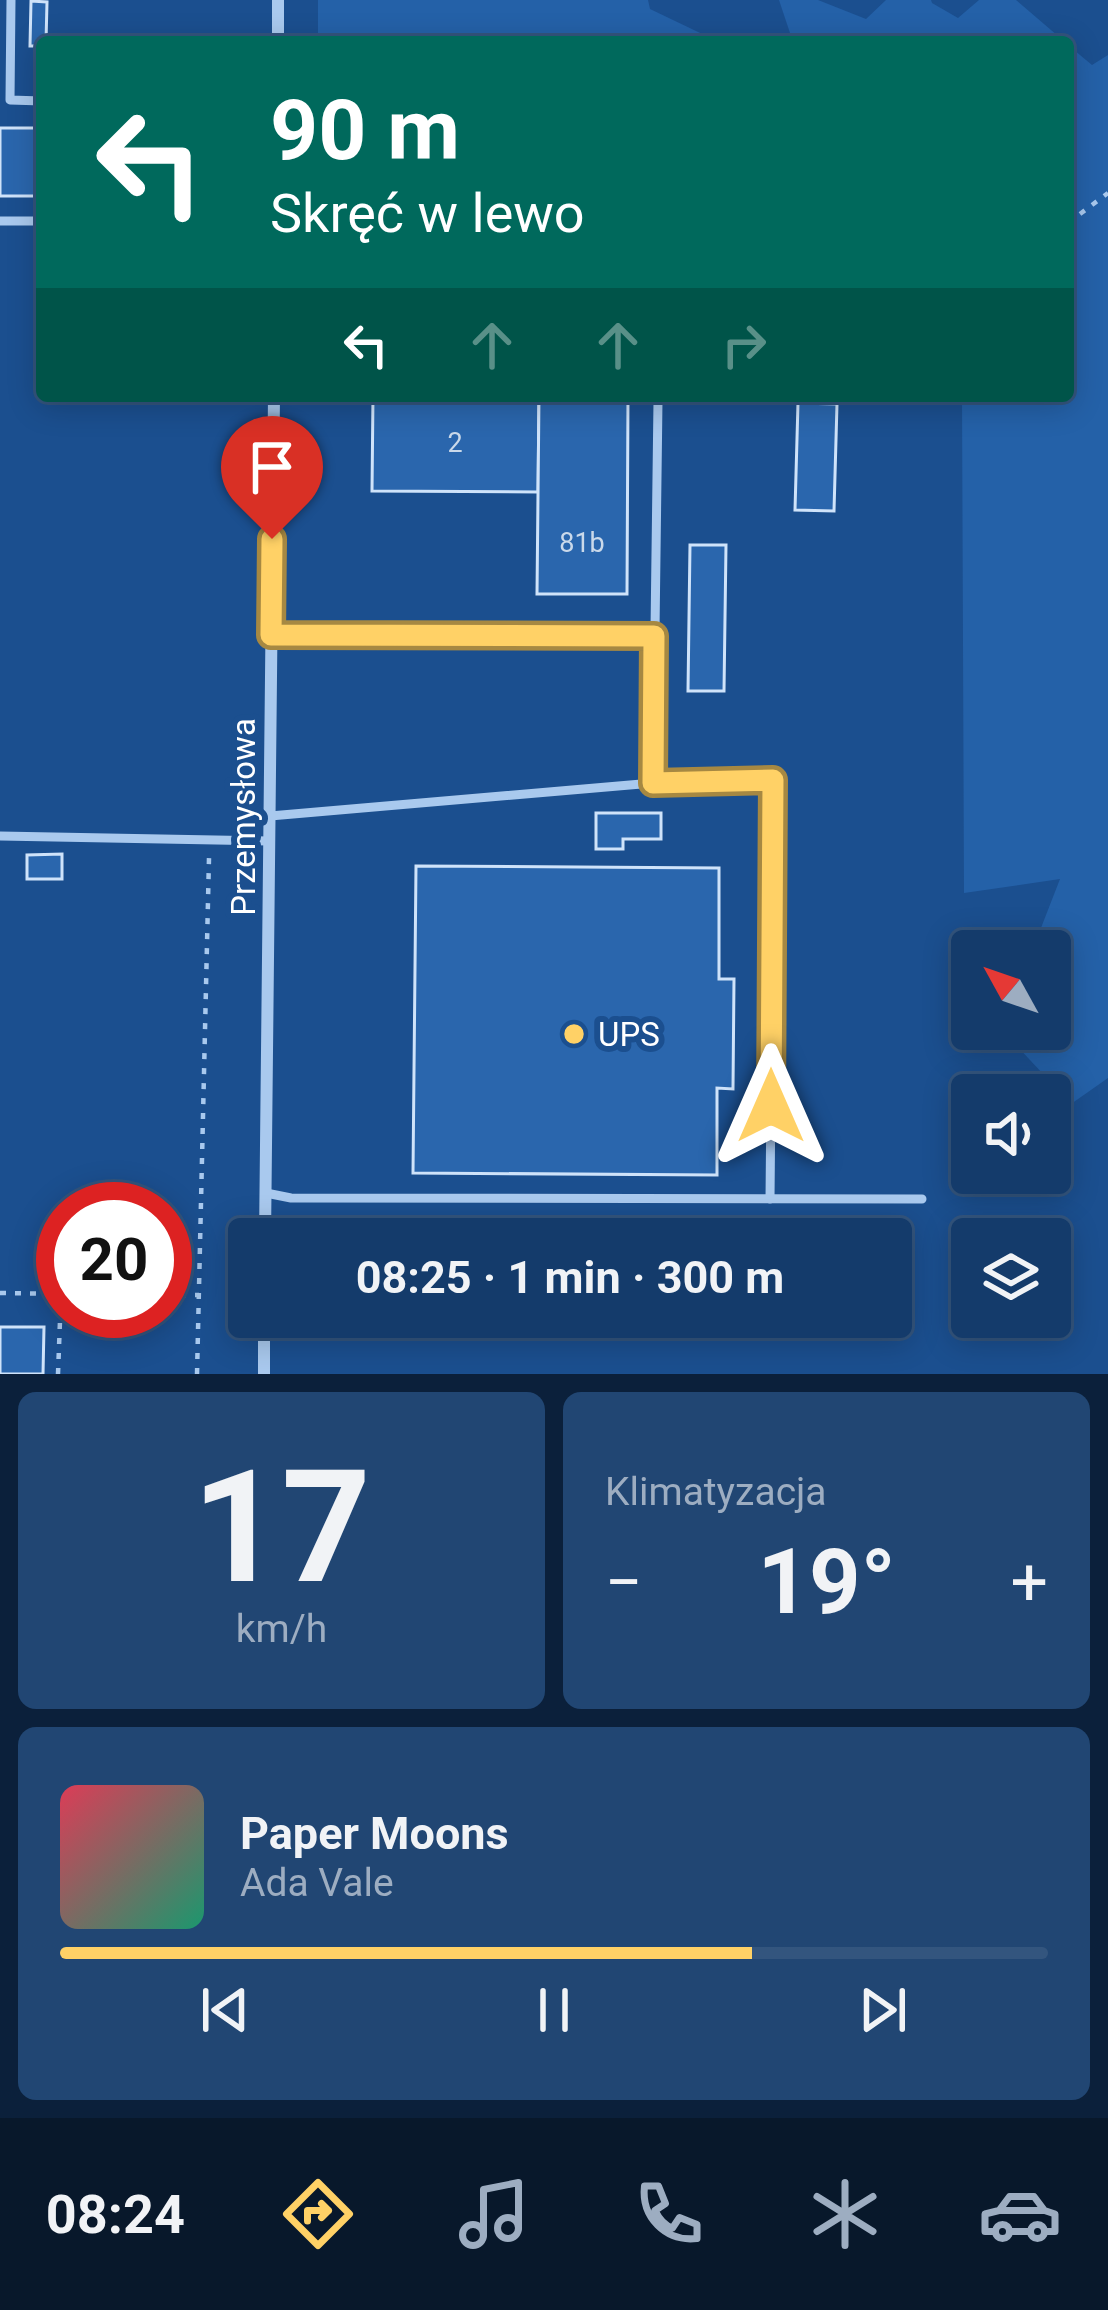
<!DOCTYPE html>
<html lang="pl">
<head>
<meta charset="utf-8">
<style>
	body { margin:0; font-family:Roboto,sans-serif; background:#214673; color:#f1f3f6; height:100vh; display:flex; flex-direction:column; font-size:45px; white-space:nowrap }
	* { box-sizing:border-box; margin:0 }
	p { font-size:39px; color:#9dadc1 }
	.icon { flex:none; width:66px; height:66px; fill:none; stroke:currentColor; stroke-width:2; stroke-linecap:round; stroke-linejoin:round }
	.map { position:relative; height:1374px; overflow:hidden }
	.details { display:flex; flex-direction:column; gap:18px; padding:18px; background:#0b203b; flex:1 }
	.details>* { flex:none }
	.banner { position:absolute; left:36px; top:36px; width:1038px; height:366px; border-radius:12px; box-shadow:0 6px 30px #0003,0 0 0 3px #33557e; background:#00695c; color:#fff; overflow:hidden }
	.needle { width:78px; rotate:310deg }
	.fabs { position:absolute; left:951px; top:930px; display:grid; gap:24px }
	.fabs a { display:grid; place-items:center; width:120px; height:120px; border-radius:12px; background:#143b6b; box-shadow:0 6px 30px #0003,0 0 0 3px #33557e; font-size:60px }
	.speed { position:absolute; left:36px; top:1182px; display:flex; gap:24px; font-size:60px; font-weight:700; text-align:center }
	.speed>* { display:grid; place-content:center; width:156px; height:156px; border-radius:50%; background:#143b6b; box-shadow:0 6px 30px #0003,0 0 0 3px #33557e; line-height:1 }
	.speed .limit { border:18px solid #d22; background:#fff; color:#111 }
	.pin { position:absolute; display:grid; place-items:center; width:102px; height:102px; color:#fff; margin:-123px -51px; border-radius:50% 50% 50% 0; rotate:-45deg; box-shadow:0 0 12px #0007 }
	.pin .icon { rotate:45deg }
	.me { position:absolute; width:132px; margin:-66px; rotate:0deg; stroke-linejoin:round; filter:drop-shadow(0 0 9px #0008) }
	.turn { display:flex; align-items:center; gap:42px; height:252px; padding:0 36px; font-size:54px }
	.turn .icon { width:156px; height:156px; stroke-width:2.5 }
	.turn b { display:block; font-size:84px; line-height:102px }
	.lanes { display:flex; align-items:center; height:114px; padding:0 36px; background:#0003; justify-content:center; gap:60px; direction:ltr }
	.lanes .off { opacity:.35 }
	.big { font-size:90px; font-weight:700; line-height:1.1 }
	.details .widget { flex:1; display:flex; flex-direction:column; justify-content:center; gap:18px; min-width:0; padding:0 42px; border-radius:18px; background:#214673 }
	.details .dial { align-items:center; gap:0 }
	.dial b { font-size:156px; line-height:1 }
	.song { display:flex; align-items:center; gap:36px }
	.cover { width:144px; height:144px; border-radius:18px; background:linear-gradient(135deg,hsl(350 70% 55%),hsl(160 70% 35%)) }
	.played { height:12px; border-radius:6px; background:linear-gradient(90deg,#ffd166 70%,#33557e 70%) }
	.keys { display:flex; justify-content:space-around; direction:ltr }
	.heat { display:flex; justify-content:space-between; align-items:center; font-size:66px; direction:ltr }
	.details .tiles { flex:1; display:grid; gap:18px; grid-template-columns:1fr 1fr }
	.widget:last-child { grid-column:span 2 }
	.trip { position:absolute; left:228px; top:1218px; width:684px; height:120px; border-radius:12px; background:#143b6b; box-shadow:0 6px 30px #0003,0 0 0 3px #33557e; font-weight:700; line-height:120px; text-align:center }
	.tabs { display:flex; height:192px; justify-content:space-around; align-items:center; background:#08182b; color:#9dadc1 }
	.tabs .icon { width:84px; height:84px }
	.tabs .current { color:#ffd166 }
	.tabs b { font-size:54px; color:#f1f3f6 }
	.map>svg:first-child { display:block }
	.green { fill:#2461a8 }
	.building { fill:#2a66ad; stroke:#cfe3fa; stroke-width:3 }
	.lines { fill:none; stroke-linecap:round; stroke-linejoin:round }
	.path { stroke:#a9c9ee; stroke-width:4.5; stroke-dasharray:6 9; stroke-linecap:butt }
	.lane { stroke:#a9c9ee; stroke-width:9 }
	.street { stroke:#a9c9ee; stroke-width:12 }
	.route-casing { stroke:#a68842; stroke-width:30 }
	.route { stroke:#ffd166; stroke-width:21 }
	.poi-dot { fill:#ffd166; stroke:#1b4f8f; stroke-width:4.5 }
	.labels { text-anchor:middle; stroke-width:12; stroke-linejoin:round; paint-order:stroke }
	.number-label { font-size:27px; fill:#cad9ea }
	.street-label { font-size:33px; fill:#fff; stroke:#1b4f8f }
	.poi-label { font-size:33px; fill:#fff; stroke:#1b4f8f; text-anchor:start }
</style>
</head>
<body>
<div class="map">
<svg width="1108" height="1374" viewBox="0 0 1108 1374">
	<rect width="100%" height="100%" fill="#1b4f8f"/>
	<g class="green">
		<path d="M318,0H648L650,9L719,42H318Z"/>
		<path d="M779,0H818L866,19L886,0H931L932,3L958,18L979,0H1016L1065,42H965L962,38L957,42H793Z"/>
		<path d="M1068,45L1092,65L1108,55V1078L1071,1104L1002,1030L1050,1029V951H1032L1060,879L964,893L962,396H1068Z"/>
	</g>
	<g class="building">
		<path d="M31,1L47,2L46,42H42V46H30Z"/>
		<rect x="0" y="128" width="42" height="68"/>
		<path d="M373,396H539L538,492L372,491Z"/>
		<path d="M539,396H628L627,594H537Z"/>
		<path d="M798,403L837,404L834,511L795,510Z"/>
		<path d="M690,545H726L724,691H688Z"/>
		<path d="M596,813H661V839H623V849H596Z"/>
		<path d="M62,854V879H27V855Z"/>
		<path d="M416,866L719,868V979H734L733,1089L717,1088V1175L413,1173Z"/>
		<path d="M0,1327H44L43,1374H0Z"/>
	</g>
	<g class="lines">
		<g class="path">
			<path d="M1068,223L1108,193"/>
			<path d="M0,1293L63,1294"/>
			<path d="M165,1295H199"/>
			<path d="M58,1374L61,1294"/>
			<path d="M197,1374L209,858"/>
		</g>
		<g class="lane">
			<path d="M11,0L10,100L42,101"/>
			<path d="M0,221H42"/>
			<path d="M271,635L654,636"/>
			<path d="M653,783L658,401"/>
			<path d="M270,816L653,783L774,780L770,1199"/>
			<path d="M0,836L270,841"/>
			<path d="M266,1193L291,1198L922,1199"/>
		</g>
		<g class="street">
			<path d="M278,42V0"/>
			<path d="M265,1239L274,396"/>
			<path d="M264,1374V1317"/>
		</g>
	</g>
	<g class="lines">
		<g class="route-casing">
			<path id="route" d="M272,539L271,635L654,636L653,783L773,780L771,1106"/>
		</g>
		<use href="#route" class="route"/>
	</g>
	<circle class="poi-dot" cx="574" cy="1034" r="12"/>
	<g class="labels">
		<g class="number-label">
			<text x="455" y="452">2</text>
			<text x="582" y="552">81b</text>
		</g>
		<g class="street-label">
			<text transform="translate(243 817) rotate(-90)" y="12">Przemysłowa</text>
		</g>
		<g class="poi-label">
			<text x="598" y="1046">UPS</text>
		</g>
	</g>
</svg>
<div class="fabs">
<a><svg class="needle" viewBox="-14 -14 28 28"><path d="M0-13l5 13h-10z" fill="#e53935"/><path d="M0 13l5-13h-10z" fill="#9dadc1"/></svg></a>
<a><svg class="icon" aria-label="sound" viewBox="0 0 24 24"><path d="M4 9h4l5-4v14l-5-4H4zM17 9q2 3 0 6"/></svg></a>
<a><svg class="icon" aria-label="layers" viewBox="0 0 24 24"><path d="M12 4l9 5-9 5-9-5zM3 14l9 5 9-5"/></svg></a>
</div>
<div class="speed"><div class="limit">20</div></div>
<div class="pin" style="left:272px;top:539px;background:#d93025"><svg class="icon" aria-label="arrive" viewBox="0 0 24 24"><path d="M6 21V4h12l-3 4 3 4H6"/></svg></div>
<svg class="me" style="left:771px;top:1106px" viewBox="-20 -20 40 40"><path d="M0-17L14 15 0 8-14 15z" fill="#ffd166" stroke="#fff" stroke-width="4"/></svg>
<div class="trip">08:25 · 1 min · 300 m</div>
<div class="banner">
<div class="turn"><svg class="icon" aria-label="left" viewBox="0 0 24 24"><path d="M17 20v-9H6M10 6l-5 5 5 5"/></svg><div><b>90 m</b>Skręć w lewo</div></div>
<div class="lanes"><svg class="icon" aria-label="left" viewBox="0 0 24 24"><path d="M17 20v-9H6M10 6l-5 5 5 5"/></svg><svg class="icon off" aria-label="ahead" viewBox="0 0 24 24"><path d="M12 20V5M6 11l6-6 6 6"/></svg><svg class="icon off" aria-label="ahead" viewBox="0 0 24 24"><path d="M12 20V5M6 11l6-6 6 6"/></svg><svg class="icon off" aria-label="right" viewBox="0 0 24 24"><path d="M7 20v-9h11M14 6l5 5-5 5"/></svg></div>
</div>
</div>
<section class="details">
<div class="tiles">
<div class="widget dial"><b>17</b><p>km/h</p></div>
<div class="widget"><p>Klimatyzacja</p>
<div class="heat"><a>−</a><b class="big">19°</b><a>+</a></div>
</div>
<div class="widget">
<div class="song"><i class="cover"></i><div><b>Paper Moons</b><p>Ada Vale</p></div></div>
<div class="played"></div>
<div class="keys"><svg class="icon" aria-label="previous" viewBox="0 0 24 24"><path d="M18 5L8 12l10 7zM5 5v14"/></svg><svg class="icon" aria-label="pause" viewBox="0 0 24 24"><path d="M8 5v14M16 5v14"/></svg><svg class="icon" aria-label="next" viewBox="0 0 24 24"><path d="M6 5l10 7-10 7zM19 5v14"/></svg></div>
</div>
</div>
</section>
<nav class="tabs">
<b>08:24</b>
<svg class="icon current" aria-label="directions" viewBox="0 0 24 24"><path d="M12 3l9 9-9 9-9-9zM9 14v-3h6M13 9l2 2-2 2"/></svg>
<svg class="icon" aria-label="music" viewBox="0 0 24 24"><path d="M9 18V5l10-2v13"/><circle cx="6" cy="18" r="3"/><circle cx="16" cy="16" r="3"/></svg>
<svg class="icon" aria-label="phone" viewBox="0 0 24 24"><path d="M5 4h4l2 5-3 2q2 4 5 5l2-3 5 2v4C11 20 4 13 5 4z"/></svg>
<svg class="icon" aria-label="climate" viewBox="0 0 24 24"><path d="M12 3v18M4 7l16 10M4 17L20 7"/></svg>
<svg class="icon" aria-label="car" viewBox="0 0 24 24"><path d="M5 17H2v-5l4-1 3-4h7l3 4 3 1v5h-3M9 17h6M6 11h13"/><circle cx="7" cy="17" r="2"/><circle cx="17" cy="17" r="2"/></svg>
</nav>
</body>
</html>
